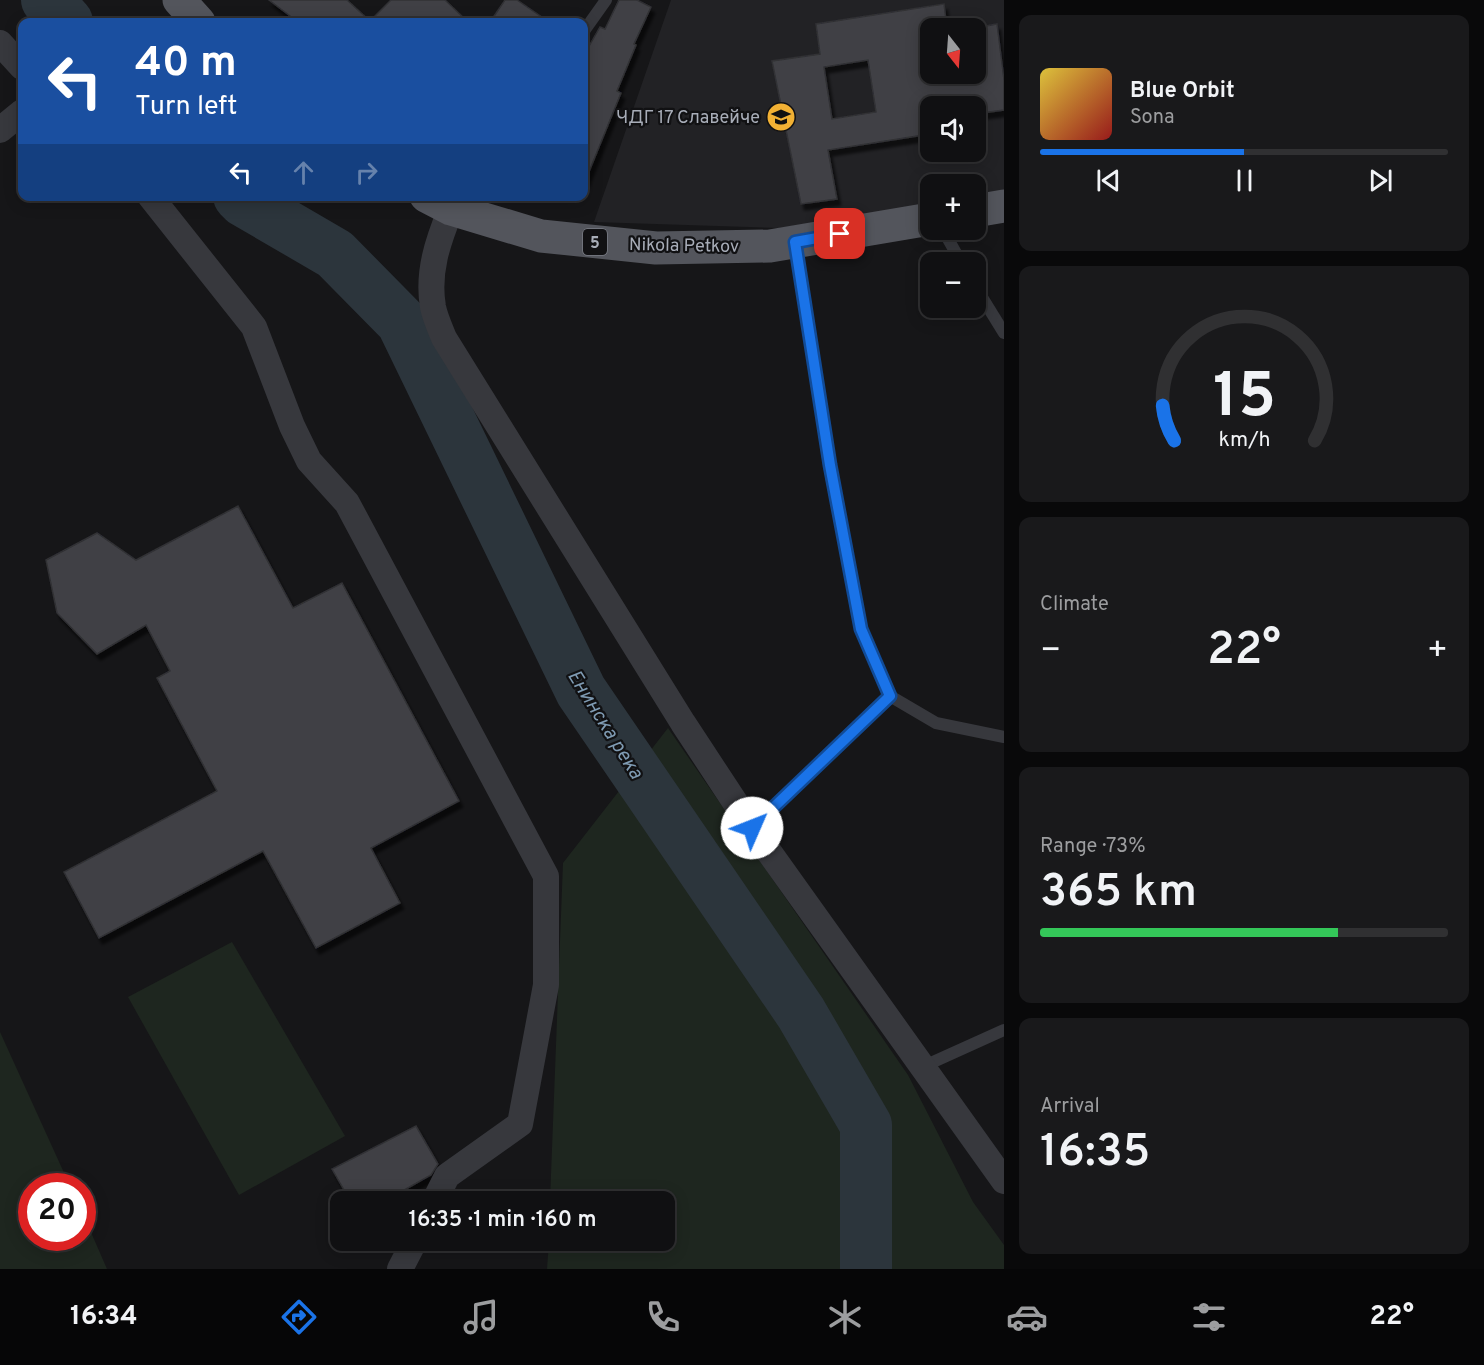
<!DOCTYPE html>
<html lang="en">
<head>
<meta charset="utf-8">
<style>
	body { margin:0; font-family:Overpass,sans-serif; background:#19191b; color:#f1f3f6; height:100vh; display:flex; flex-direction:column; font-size:22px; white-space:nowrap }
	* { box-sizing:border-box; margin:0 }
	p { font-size:20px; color:#9c9d9f }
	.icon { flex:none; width:33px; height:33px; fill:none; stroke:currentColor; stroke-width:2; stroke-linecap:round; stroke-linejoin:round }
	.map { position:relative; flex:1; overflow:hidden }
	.sheet { display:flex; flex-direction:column; gap:15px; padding:15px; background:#09090a; width:480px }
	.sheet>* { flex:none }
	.banner { position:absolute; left:18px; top:18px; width:570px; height:183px; border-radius:12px; box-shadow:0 3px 15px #0003,0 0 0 2px #303032; background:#1a4fa0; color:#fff; overflow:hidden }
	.needle { width:39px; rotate:163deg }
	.tools { position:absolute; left:920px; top:18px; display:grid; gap:12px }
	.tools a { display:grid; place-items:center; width:66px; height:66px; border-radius:12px; background:#101012; box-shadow:0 3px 15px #0003,0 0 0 2px #303032; font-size:30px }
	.speed { position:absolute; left:18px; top:1173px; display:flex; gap:12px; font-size:30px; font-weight:700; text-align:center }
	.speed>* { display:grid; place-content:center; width:78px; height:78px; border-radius:50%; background:#101012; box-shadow:0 3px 15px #0003,0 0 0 2px #303032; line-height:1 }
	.speed .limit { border:9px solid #d22; background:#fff; color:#111 }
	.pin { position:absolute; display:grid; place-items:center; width:51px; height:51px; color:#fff; margin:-26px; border-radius:12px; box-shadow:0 3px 9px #0006 }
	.me { position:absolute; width:66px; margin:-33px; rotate:46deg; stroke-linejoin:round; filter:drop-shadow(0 0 4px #0008) }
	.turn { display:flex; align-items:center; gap:21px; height:126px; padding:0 18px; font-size:27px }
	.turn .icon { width:78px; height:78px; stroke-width:2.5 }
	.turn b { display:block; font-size:42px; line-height:51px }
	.lanes { display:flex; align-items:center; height:57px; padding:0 18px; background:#0003; justify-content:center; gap:30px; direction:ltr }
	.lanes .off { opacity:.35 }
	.big { font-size:45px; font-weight:600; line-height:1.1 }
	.sheet .widget { flex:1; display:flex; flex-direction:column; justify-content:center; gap:9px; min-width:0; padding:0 21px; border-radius:12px; background:#19191b }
	.sheet .dial { align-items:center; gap:0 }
	.dial svg { height:156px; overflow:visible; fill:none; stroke:#303032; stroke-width:7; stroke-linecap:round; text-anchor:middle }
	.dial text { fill:#f1f3f6; stroke:none }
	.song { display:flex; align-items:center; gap:18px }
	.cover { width:72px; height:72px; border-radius:9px; background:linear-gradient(135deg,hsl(50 70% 55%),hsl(0 70% 35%)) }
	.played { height:6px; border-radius:3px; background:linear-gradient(90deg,#1a73e8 50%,#303032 50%) }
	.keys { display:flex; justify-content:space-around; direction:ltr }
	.heat { display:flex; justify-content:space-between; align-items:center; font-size:33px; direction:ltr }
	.charge { height:9px; border-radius:4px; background:linear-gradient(90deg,#34c759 73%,#303032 0) }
	.trip { position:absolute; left:330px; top:1191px; width:345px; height:60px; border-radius:12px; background:#101012; box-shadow:0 3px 15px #0003,0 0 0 2px #303032; font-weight:600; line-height:60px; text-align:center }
	.menu { display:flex; height:96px; justify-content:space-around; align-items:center; background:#060607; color:#9c9d9f }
	.menu .icon { width:42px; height:42px }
	.menu .selected { color:#1a73e8 }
	.menu b { font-size:27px; color:#f1f3f6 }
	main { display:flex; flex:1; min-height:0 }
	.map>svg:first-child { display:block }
	.built { fill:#222225; fill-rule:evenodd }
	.green { fill:#1e261f }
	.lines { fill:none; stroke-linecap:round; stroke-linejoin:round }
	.river { stroke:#2c353c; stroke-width:52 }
	.building { fill:#404145; stroke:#303034; stroke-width:1.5; fill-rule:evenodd; filter:url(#shadow) }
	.lane { stroke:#37383d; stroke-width:12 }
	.street { stroke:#37383d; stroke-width:26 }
	.primary { stroke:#53555c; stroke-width:33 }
	.route-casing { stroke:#114b97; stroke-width:15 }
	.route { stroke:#1a73e8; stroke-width:10 }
	.labels { text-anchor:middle; stroke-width:4.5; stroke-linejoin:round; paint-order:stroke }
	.shield { fill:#111113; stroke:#7b7e86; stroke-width:1.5 }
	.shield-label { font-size:16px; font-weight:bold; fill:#a8adb8 }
	.poi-label { font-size:18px; fill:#a8adb8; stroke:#111113; text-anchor:end }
	.street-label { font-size:18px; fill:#a8adb8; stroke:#111113 }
	.water-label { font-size:20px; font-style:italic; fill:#7f9bb3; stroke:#111113 }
</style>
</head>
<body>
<main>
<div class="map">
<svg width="1004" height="1269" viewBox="0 0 1004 1269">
	<defs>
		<filter id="shadow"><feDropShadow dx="3.5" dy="6" stdDeviation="1.5" flood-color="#0009"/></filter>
	</defs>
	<rect width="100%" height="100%" fill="#161618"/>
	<path class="built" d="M671,0H1004V193L975,198V184H930V205L779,228L594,222ZM930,28H975V74H930ZM930,106H975V152H930Z"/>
	<g class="green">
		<path d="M668,728L908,1075L973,1202L1004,1245V1269H547L549,1241L664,1240V1202L550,1201L563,863Z"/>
		<path d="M232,942L345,1136L239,1195L128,997Z"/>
		<path d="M0,1032L70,1186H32V1238H82L83,1214L107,1269H0Z"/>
	</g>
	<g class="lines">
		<g class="river">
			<path d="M47,0L67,22"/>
			<path d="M239,196L244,201L335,254L402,322L581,691L801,1013L866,1125V1269"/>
		</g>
	</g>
	<g class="building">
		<path d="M269,0H347L370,21L391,0H445L468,22H298Z"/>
		<path d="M505,0H517L549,22H490Z"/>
		<path d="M619,0H637L651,7L634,44L636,45L617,91L621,93L584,184V55L600,27L605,29Z"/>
		<path d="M944,4L947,28H930V74H975V28L997,24L1004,80V110L975,114V106H930V134L828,150L837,199L801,204L772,61L820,54L816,24ZM868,60L876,112L832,119L824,67Z"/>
		<path d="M238,506L293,608L342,583L459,801L371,848L400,903L316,948L263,851L99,938L64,872L217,791L157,678L170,671L146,625L97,654L57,613L46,560L97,533L136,560Z"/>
		<path d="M416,1126L438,1164L431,1175L383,1202H351L332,1169Z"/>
	</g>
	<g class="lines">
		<g class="lane">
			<path d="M584,31L606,0"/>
			<path d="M943,230L961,262"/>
			<path d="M796,244L829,465L861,629L890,696L936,723L1004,737"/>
			<path d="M975,286L1004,333"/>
			<path d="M752,828L890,696"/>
			<path d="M922,1067L1004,1030"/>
		</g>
		<g class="street">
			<path d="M0,43L22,67"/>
			<path d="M0,130L22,112"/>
			<path d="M150,196L254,327L292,426L309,461L347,503L546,876V985L520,1124L447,1176L434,1202"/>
			<path d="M451,209C438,241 427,272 433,307C435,317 440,328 444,338L683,723L752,828L1004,1181"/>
			<path d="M400,1269L415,1240"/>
		</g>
		<g class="primary">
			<path d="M179,0L199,22"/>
			<path d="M426,196L451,209L541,236L656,248L770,246L930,219"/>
			<path d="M975,211L1004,206"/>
		</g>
	</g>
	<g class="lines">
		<g class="route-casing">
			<path id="route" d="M752,828L890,696L861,629L830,465L795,242L840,234"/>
		</g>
		<use href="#route" class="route"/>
	</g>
	<defs>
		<g id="school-disc" transform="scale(1.5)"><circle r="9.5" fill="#f2b134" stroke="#111113"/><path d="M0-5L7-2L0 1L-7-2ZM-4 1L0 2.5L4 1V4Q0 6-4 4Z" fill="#111"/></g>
	</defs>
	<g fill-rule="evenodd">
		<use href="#school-disc" x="781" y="117"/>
	</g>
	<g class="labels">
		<rect class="shield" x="583" y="229" width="24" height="26" rx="4.5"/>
		<g class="shield-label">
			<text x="595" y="248">5</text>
		</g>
		<g class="poi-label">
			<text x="760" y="123">ЧДГ 17 Славейче</text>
		</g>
		<g class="street-label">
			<text transform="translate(684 245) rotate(1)" y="6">Nikola Petkov</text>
		</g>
		<g class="water-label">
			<text transform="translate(606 724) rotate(58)" y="7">Енинска река</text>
		</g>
	</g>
</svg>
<div class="tools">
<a><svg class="needle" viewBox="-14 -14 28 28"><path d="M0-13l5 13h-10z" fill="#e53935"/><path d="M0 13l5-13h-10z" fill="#9c9d9f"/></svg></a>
<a><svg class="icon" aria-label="sound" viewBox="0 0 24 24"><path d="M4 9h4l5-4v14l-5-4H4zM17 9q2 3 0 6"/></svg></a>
<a>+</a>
<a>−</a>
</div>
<div class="speed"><div class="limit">20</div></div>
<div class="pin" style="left:840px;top:234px;background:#d93025"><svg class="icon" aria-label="arrive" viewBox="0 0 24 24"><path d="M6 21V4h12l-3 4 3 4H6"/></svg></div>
<svg class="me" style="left:752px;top:828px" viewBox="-20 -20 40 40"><circle r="19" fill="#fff"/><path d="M0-13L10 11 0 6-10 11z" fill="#1a73e8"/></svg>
<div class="trip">16:35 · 1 min · 160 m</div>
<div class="banner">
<div class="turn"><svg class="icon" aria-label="left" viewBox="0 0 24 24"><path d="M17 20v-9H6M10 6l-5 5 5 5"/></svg><div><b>40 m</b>Turn left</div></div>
<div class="lanes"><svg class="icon" aria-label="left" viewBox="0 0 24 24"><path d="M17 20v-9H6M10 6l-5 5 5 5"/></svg><svg class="icon off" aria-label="ahead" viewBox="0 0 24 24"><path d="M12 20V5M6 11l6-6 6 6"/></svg><svg class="icon off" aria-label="right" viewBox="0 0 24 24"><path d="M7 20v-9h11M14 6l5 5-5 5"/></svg></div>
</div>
</div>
<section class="sheet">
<div class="widget">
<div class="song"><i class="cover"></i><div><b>Blue Orbit</b><p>Sona</p></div></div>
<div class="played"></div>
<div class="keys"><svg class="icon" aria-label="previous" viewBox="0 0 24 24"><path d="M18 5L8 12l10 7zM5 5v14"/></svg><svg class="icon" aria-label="pause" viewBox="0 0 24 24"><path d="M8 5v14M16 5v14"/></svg><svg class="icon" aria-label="next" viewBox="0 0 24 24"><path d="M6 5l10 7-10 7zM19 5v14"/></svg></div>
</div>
<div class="widget dial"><svg viewBox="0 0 100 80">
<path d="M14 69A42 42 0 1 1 86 69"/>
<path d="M14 69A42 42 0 0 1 8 51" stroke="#1a73e8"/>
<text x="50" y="56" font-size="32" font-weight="700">15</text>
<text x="50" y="72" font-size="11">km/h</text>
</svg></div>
<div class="widget"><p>Climate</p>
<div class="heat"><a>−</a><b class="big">22°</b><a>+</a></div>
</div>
<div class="widget"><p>Range · 73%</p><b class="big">365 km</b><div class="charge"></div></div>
<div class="widget"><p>Arrival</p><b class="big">16:35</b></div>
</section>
</main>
<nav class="menu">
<b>16:34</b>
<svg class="icon selected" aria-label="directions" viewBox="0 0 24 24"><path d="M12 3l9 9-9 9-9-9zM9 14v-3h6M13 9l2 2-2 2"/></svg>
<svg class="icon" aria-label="music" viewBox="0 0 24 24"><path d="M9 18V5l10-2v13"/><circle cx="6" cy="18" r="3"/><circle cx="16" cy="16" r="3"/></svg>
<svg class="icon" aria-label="phone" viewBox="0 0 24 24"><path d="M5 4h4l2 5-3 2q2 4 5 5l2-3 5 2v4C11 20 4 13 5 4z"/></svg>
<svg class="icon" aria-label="climate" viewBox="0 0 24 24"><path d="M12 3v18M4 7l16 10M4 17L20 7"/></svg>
<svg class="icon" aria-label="car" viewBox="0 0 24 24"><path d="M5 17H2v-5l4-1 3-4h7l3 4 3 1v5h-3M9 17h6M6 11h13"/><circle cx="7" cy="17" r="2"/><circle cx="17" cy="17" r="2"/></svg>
<svg class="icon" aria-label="filters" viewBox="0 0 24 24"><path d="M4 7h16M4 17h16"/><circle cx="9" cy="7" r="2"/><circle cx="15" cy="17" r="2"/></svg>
<b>22°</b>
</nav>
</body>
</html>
